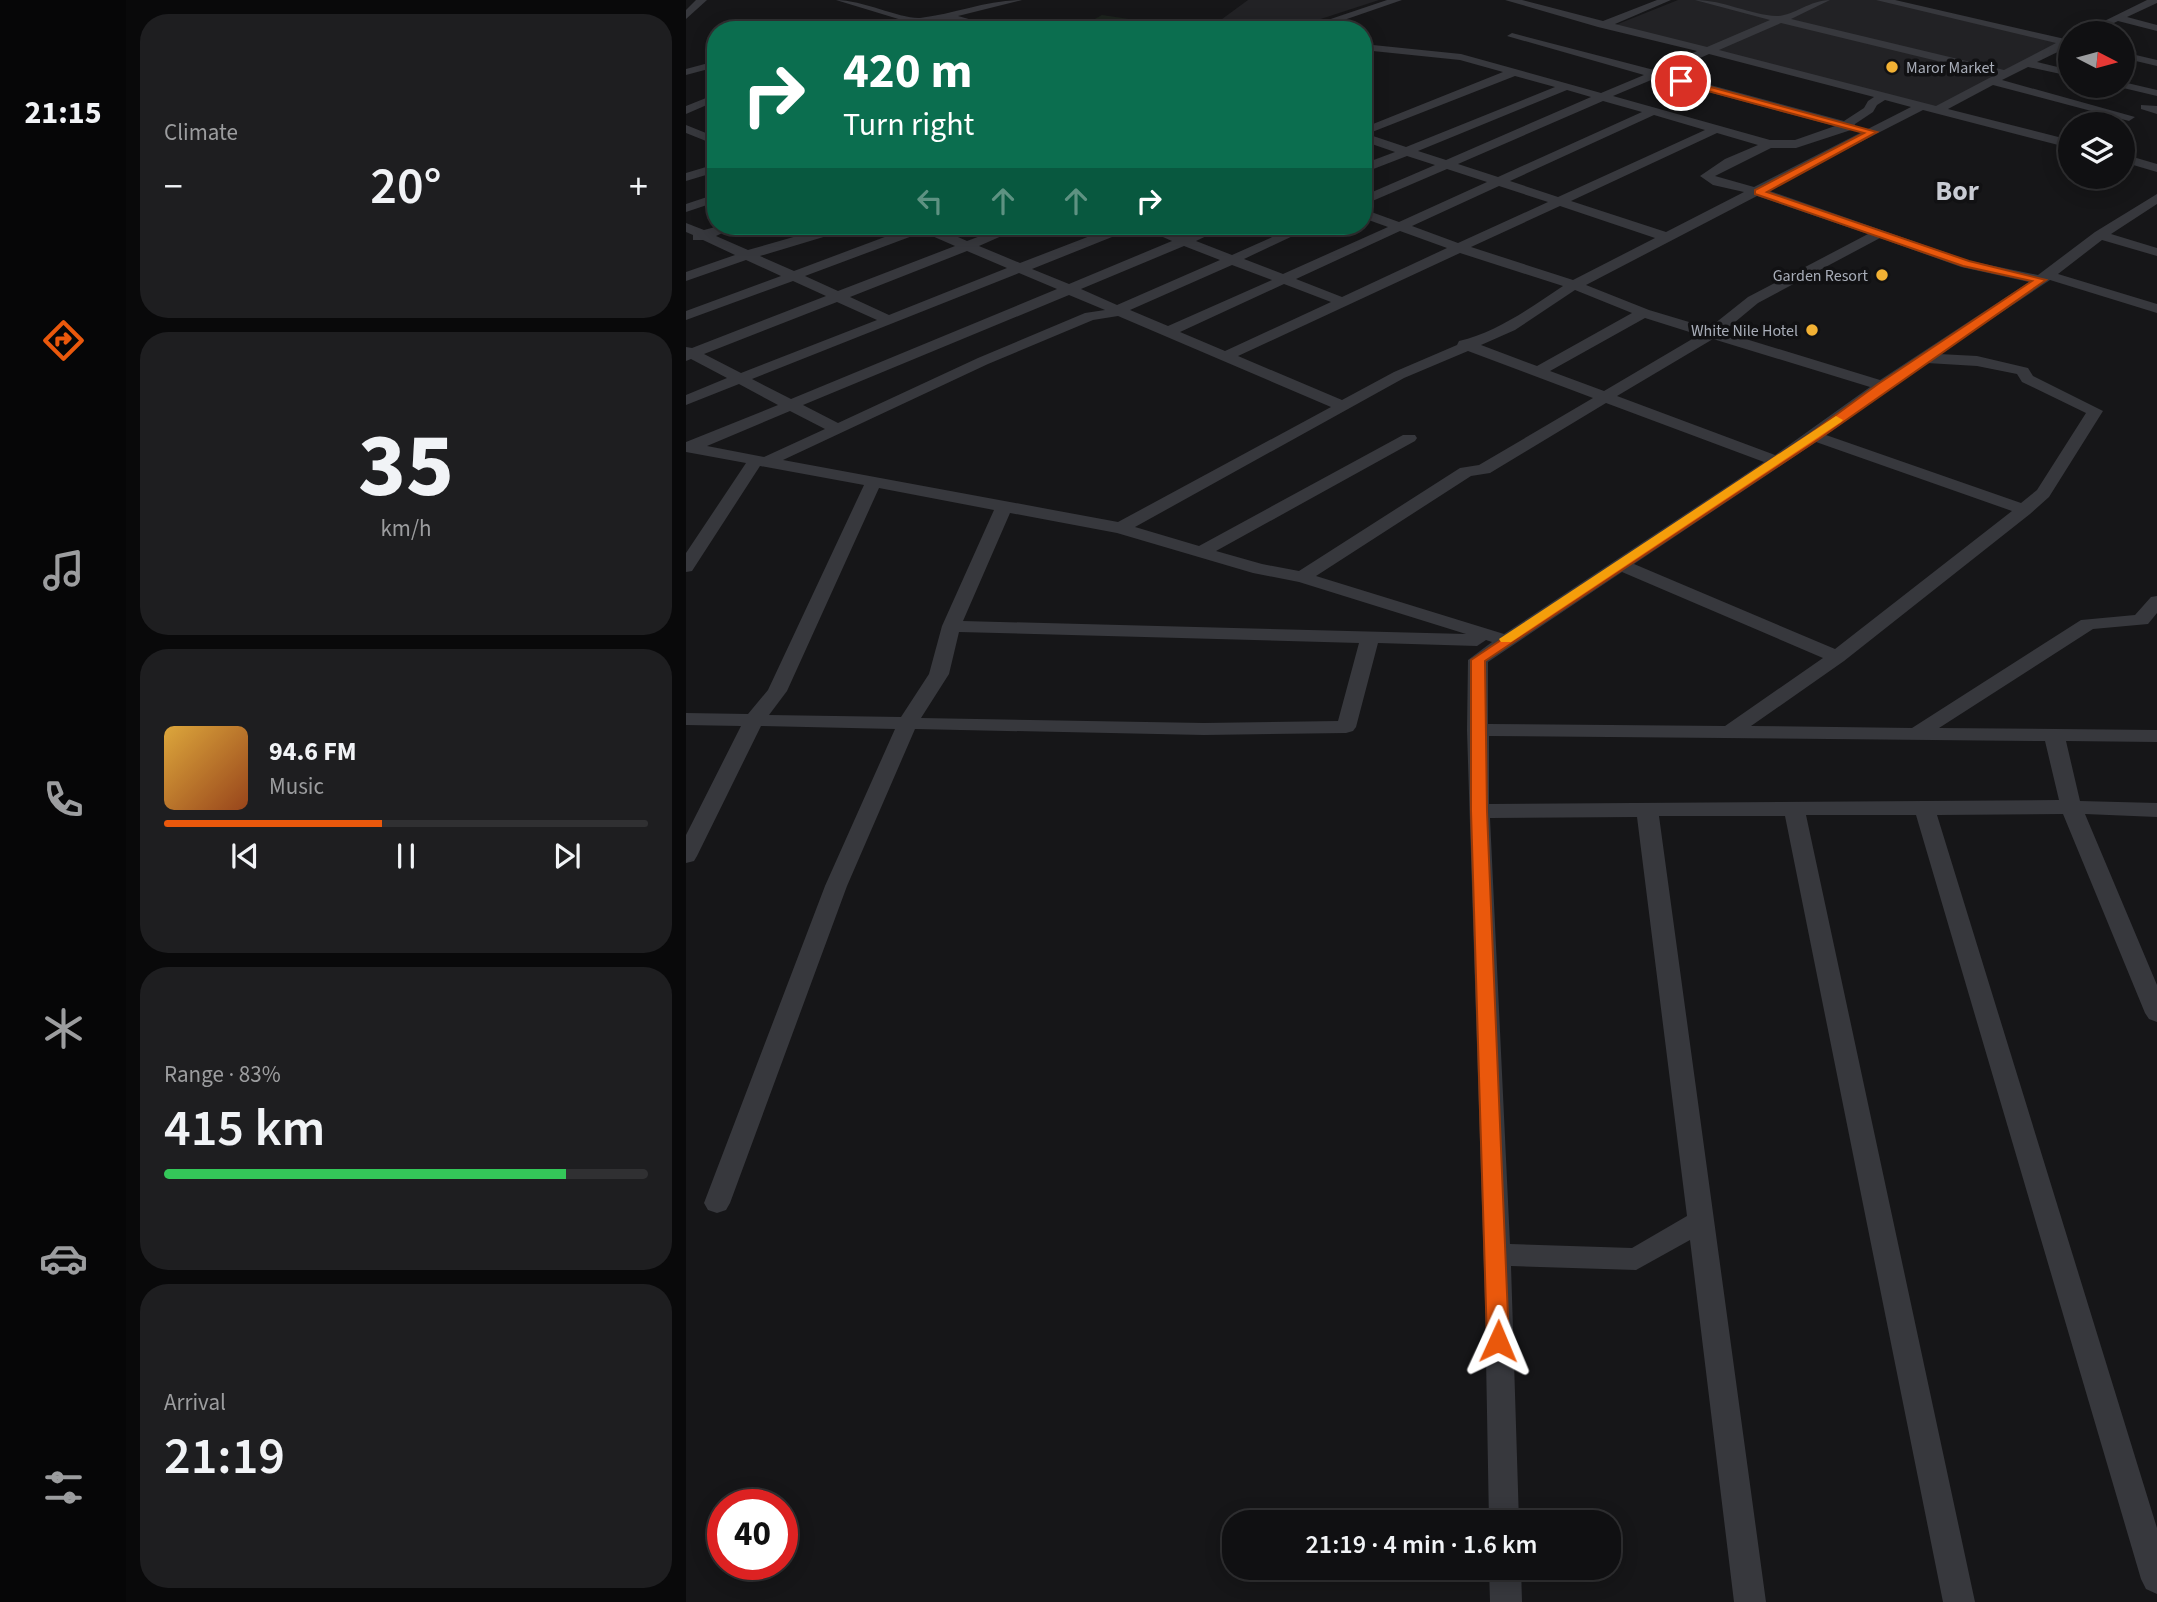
<!DOCTYPE html>
<html lang="en">
<head>
<meta charset="utf-8">
<style>
	body { margin:0; font-family:"Source Sans 3",sans-serif; background:#1e1e20; color:#f1f3f6; height:100vh; display:flex; flex-direction:column; font-size:26px; white-space:nowrap }
	* { box-sizing:border-box; margin:0 }
	p { font-size:23px; color:#9c9d9f }
	.icon { flex:none; width:38px; height:38px; fill:none; stroke:currentColor; stroke-width:2; stroke-linecap:round; stroke-linejoin:round }
	.map { position:relative; flex:1; overflow:hidden }
	.details { display:flex; flex-direction:column; gap:14px; padding:14px; background:#09090a; width:560px }
	.details>* { flex:none }
	.top-card { position:absolute; left:21px; top:21px; width:665px; height:214px; border-radius:28px; box-shadow:0 4px 18px #0003,0 0 0 2px #303032; background:#0b6e4f; color:#fff; overflow:hidden }
	.needle { width:46px; rotate:96deg }
	.fabs { position:absolute; left:1372px; top:21px; display:grid; gap:14px }
	.fabs a { display:grid; place-items:center; width:77px; height:77px; border-radius:50%; background:#101012; box-shadow:0 4px 18px #0003,0 0 0 2px #303032; font-size:35px }
	.speed { position:absolute; left:21px; top:1489px; display:flex; gap:14px; font-size:35px; font-weight:700; text-align:center }
	.speed>* { display:grid; place-content:center; width:91px; height:91px; border-radius:50%; background:#101012; box-shadow:0 4px 18px #0003,0 0 0 2px #303032; line-height:1 }
	.speed .limit { border:10px solid #d22; background:#fff; color:#111 }
	.pin { position:absolute; display:grid; place-items:center; width:60px; height:60px; color:#fff; margin:-30px; border:4px solid #fff; border-radius:50%; box-shadow:0 2px 7px #0007 }
	.me { position:absolute; width:77px; margin:-38px; rotate:1deg; stroke-linejoin:round; filter:drop-shadow(0 0 5px #0008) }
	.turn { display:flex; align-items:center; gap:24px; height:147px; padding:0 21px; font-size:32px }
	.turn .icon { width:91px; height:91px; stroke-width:2.5 }
	.turn b { display:block; font-size:49px; line-height:60px }
	.lanes { display:flex; align-items:center; height:66px; padding:0 21px; background:#0003; justify-content:center; gap:35px; direction:ltr }
	.lanes .off { opacity:.35 }
	.big { font-size:52px; font-weight:600; line-height:1.1 }
	.details .tile { flex:1; display:flex; flex-direction:column; justify-content:center; gap:10px; min-width:0; padding:0 24px; border-radius:28px; background:#1e1e20 }
	.details .dial { align-items:center; gap:0 }
	.dial b { font-size:91px; line-height:1 }
	.song { display:flex; align-items:center; gap:21px }
	.cover { width:84px; height:84px; border-radius:10px; background:linear-gradient(135deg,hsl(40 70% 55%),hsl(20 70% 35%)) }
	.played { height:7px; border-radius:4px; background:linear-gradient(90deg,#ea580c 45%,#303032 45%) }
	.keys { display:flex; justify-content:space-around; direction:ltr }
	.heat { display:flex; justify-content:space-between; align-items:center; font-size:38px; direction:ltr }
	.charge { height:10px; border-radius:5px; background:linear-gradient(90deg,#34c759 83%,#303032 0) }
	.trip { position:absolute; left:536px; top:1510px; width:399px; height:70px; border-radius:28px; background:#101012; box-shadow:0 4px 18px #0003,0 0 0 2px #303032; font-weight:600; line-height:70px; text-align:center }
	main { display:flex; flex:1; min-height:0 }
	.dock { display:flex; flex-direction:column; width:126px; justify-content:space-around; align-items:center; background:#060607; color:#9c9d9f }
	.dock .icon { width:49px; height:49px }
	.dock .active { color:#ea580c }
	.dock b { font-size:32px; color:#f1f3f6 }
	.map>svg:first-child { display:block }
	.built { fill:#222225 }
	.green { fill:#1c231d }
	.lines { fill:none; stroke-linecap:round; stroke-linejoin:round }
	.minor { fill:#37383d; fill-rule:evenodd }
	.route { fill:#ea580c; stroke:#983908; stroke-width:2 }
	.slow { fill:#f59e0b }
	.poi-dot { fill:#f2b134; stroke:#111113; stroke-width:2.5 }
	.labels { text-anchor:middle; stroke-width:7; stroke-linejoin:round; paint-order:stroke }
	.far-poi-label { font-size:16px; fill:#a8adb8; stroke:#111113; text-anchor:end }
	.far-town-label { font-size:28px; font-weight:bold; fill:#c9ccd4; stroke:#111113 }
</style>
</head>
<body>
<main>
<nav class="dock">
<b>21:15</b>
<svg class="icon active" aria-label="directions" viewBox="0 0 24 24"><path d="M12 3l9 9-9 9-9-9zM9 14v-3h6M13 9l2 2-2 2"/></svg>
<svg class="icon" aria-label="music" viewBox="0 0 24 24"><path d="M9 18V5l10-2v13"/><circle cx="6" cy="18" r="3"/><circle cx="16" cy="16" r="3"/></svg>
<svg class="icon" aria-label="phone" viewBox="0 0 24 24"><path d="M5 4h4l2 5-3 2q2 4 5 5l2-3 5 2v4C11 20 4 13 5 4z"/></svg>
<svg class="icon" aria-label="climate" viewBox="0 0 24 24"><path d="M12 3v18M4 7l16 10M4 17L20 7"/></svg>
<svg class="icon" aria-label="car" viewBox="0 0 24 24"><path d="M5 17H2v-5l4-1 3-4h7l3 4 3 1v5h-3M9 17h6M6 11h13"/><circle cx="7" cy="17" r="2"/><circle cx="17" cy="17" r="2"/></svg>
<svg class="icon" aria-label="filters" viewBox="0 0 24 24"><path d="M4 7h16M4 17h16"/><circle cx="9" cy="7" r="2"/><circle cx="15" cy="17" r="2"/></svg>
</nav>
<section class="details">
<div class="tile"><p>Climate</p>
<div class="heat"><a>−</a><b class="big">20°</b><a>+</a></div>
</div>
<div class="tile dial"><b>35</b><p>km/h</p></div>
<div class="tile">
<div class="song"><i class="cover"></i><div><b>94.6 FM</b><p>Music</p></div></div>
<div class="played"></div>
<div class="keys"><svg class="icon" aria-label="previous" viewBox="0 0 24 24"><path d="M18 5L8 12l10 7zM5 5v14"/></svg><svg class="icon" aria-label="pause" viewBox="0 0 24 24"><path d="M8 5v14M16 5v14"/></svg><svg class="icon" aria-label="next" viewBox="0 0 24 24"><path d="M6 5l10 7-10 7zM19 5v14"/></svg></div>
</div>
<div class="tile"><p>Range · 83%</p><b class="big">415 km</b><div class="charge"></div></div>
<div class="tile"><p>Arrival</p><b class="big">21:19</b></div>
</section>
<div class="map">
<svg width="1471" height="1602" viewBox="0 0 1471 1602">
	<rect width="100%" height="100%" fill="#161618"/>
	<g class="built">
		<path d="M562,0H693L601,30L532,22Z"/>
		<path d="M992,0H1205L1379,41L1250,109L922,28Z"/>
	</g>
	<path class="green" d="M416,15L518,30H389Z"/>
	<g class="lines">
		<g class="minor">
			<path d="M10,0H21L0,19V10Z"/>
			<path d="M150,0C177,0 214,19 234,18C269,14 301,0 336,0L272,16L322,30C300,30 275,18 257,19C233,20 211,30 186,30L219,21Z"/>
			<path d="M701,0H716L629,30H612Z"/>
			<path d="M819,0H836L917,21L971,0H985L929,24L1021,47L1084,20L1009,0C1038,0 1064,15 1091,16C1107,16 1124,0 1144,0L1105,19L1318,70L1370,43L1190,0H1209L1379,39L1384,37V46L1351,62L1384,70V76L1342,67L1316,80L1449,117L1443,121L1307,85L1262,109L1384,140V148L1237,110L1081,190L1284,261L1352,275L1409,232L1471,194V204L1425,234L1471,248V256L1416,240L1372,274L1471,304V313L1364,280L1253,354L1291,356L1342,368L1347,376L1417,411L1363,497L1344,514L1158,661L1065,726L1226,728L1395,620L1449,615L1465,597L1471,596V613L1462,624L1407,629L1253,728L1471,730V742L1380,741L1394,801L1471,803V817L1399,814L1471,985V1022L1463,1019L1459,1013L1377,814L1251,815L1471,1528V1594L1460,1589L1455,1579L1230,815H1120L1289,1602H1257L1099,816H973L1080,1602H1048L1004,1240L950,1270L825,1266L833,1522H803L799,1302L781,730L782,660L806,642L800,640L791,646L692,643L670,727L667,731L660,733L518,735L229,729L161,886L44,1203L40,1210L31,1213L22,1210L18,1203L139,886L209,729L75,726L11,856L8,861L0,863V835L55,726L0,725V713L62,714L82,690L178,485L74,466L6,571L0,572V553L60,463L0,452V442L92,405L53,384L0,405V395L41,378L5,359L0,361V347L6,348L140,296L107,281L0,320V311L95,276L60,260L0,281V272L49,255L17,240H7V235L0,232V223L18,230L33,226H51L30,236L62,250L146,226H165L164,229L74,256L108,271L228,226H247L281,241L321,226H338L293,246L334,263L430,226H447L446,229L346,269L383,284L486,241L452,226H469L498,237L524,226H541L510,241L546,255L611,226H628L558,259L597,274L702,227L677,218V209L713,222L801,182L761,169L677,205V196L749,165L721,156L677,173V164L709,152L677,141V128L817,72L774,60L677,50V44L775,54L915,93L958,75L821,36L826,33L968,70L1011,51L912,27ZM1095,23L1309,75L1250,106L1033,50ZM1023,54L1188,97L1182,101L1178,108L1158,121L980,73ZM829,76L869,87L720,147L681,134ZM970,78L1149,126L1109,140H1084L927,96ZM881,90L905,97L760,160L732,151ZM1199,100L1225,107L1068,187L1029,176L1085,148H1110L1168,129L1169,124L1187,112L1191,105ZM917,101L956,112L812,177L772,164ZM968,115L1019,130L872,197L824,181ZM1031,133L1072,145L1039,159L1014,176L1027,185L1058,192L980,232L885,201ZM813,186L862,202L772,243L726,226ZM1071,196L1182,234L1062,297L1023,328L963,310L900,285ZM874,206L969,238L887,280L785,247ZM714,231L761,248L656,297L610,279ZM237,232L269,246L152,291L119,276ZM1194,238L1275,267L1343,282L1194,380L1037,332L1072,303ZM498,246L534,260L431,305L395,289ZM281,251L321,268L203,315L164,297ZM774,253L877,286C844,308 811,332 773,341L771,345L708,372L656,400L552,356ZM546,265L586,280L482,326L444,310ZM333,273L371,289L105,399L66,379ZM598,284L645,302L539,351L494,332ZM889,290L946,313L851,366L795,345L829,330ZM383,295L419,310L399,313L292,358L152,423L117,405ZM151,302L191,320L55,373L18,354ZM432,316L645,407L432,522L97,460L302,364L407,320ZM959,318L1013,335L918,391L864,371ZM1027,339L1184,387L1089,455L931,396ZM782,351L907,398L793,465L774,468L613,571L576,564L530,551L729,441L731,438L729,435H717L513,546L449,527L718,378ZM1241,363L1291,366L1331,374L1336,382L1400,413L1351,490L1335,503L1140,435ZM920,403L1078,462L818,634L630,576L785,476L804,473ZM104,411L139,429L78,457L21,446ZM1130,442L1326,511L1149,649L948,564ZM193,488L308,510L256,626L243,674L215,717L83,715L101,691ZM324,513L431,533L567,573L613,582L780,634L277,621ZM936,572L1137,658L1039,726L802,724V662ZM273,632L673,643L652,721L518,723L235,718L263,674ZM803,736L1359,741L1373,800L803,804ZM951,817L1001,1216L946,1248L824,1244L804,818Z"/>
			<path d="M1461,0H1471V3L1441,17L1471,25V31L1432,21L1407,33H1394Z"/>
			<path d="M1437,52L1471,60V66L1437,58Z"/>
			<path d="M30,61V67L0,75V69Z"/>
			<path d="M1437,82L1471,90V96L1433,87L1437,86Z"/>
			<path d="M30,94V101L0,114V106Z"/>
			<path d="M1455,105L1471,106V114L1455,109Z"/>
			<path d="M0,125L30,137V145L0,133Z"/>
			<path d="M1437,154L1471,164V172L1437,162Z"/>
			<path d="M30,164V172L0,181V173Z"/>
			<path d="M30,194V202L0,212V204Z"/>
			<path d="M803,1568H835L836,1602H804Z"/>
		</g>
	</g>
	<path class="route" d="M995,79L1191,132L1081,192L1283,261L1360,280L1133,439L799,661L801,811L823,1341L820,1347L812,1350L805,1347L801,1341L785,811V660L1124,434L1192,384L1346,281L1277,266L1069,194V190L1178,133L992,83Z"/>
	<path class="slow" d="M1150,416L1157,420L1155,422L825,642H815L813,639Z"/>
	<g class="poi-dot">
		<circle cx="1206" cy="67" r="7"/>
		<circle cx="1196" cy="275" r="7"/>
		<circle cx="1126" cy="330" r="7"/>
	</g>
	<g class="labels">
		<g class="far-poi-label">
			<text x="1220" y="73" text-anchor="start">Maror Market</text>
			<text x="1182" y="281">Garden Resort</text>
			<text x="1112" y="336">White Nile Hotel</text>
		</g>
		<g class="far-town-label">
			<text x="1271" y="200">Bor</text>
		</g>
	</g>
</svg>
<div class="fabs">
<a><svg class="needle" viewBox="-14 -14 28 28"><path d="M0-13l5 13h-10z" fill="#e53935"/><path d="M0 13l5-13h-10z" fill="#9c9d9f"/></svg></a>
<a><svg class="icon" aria-label="layers" viewBox="0 0 24 24"><path d="M12 4l9 5-9 5-9-5zM3 14l9 5 9-5"/></svg></a>
</div>
<div class="speed"><div class="limit">40</div></div>
<div class="pin" style="left:995px;top:81px;background:#d93025"><svg class="icon" aria-label="arrive" viewBox="0 0 24 24"><path d="M6 21V4h12l-3 4 3 4H6"/></svg></div>
<svg class="me" style="left:812px;top:1341px" viewBox="-20 -20 40 40"><path d="M0-17L14 15 0 8-14 15z" fill="#ea580c" stroke="#fff" stroke-width="4"/></svg>
<div class="trip">21:19 · 4 min · 1.6 km</div>
<div class="top-card">
<div class="turn"><svg class="icon" aria-label="right" viewBox="0 0 24 24"><path d="M7 20v-9h11M14 6l5 5-5 5"/></svg><div><b>420 m</b>Turn right</div></div>
<div class="lanes"><svg class="icon off" aria-label="left" viewBox="0 0 24 24"><path d="M17 20v-9H6M10 6l-5 5 5 5"/></svg><svg class="icon off" aria-label="ahead" viewBox="0 0 24 24"><path d="M12 20V5M6 11l6-6 6 6"/></svg><svg class="icon off" aria-label="ahead" viewBox="0 0 24 24"><path d="M12 20V5M6 11l6-6 6 6"/></svg><svg class="icon" aria-label="right" viewBox="0 0 24 24"><path d="M7 20v-9h11M14 6l5 5-5 5"/></svg></div>
</div>
</div>
</main>
</body>
</html>
